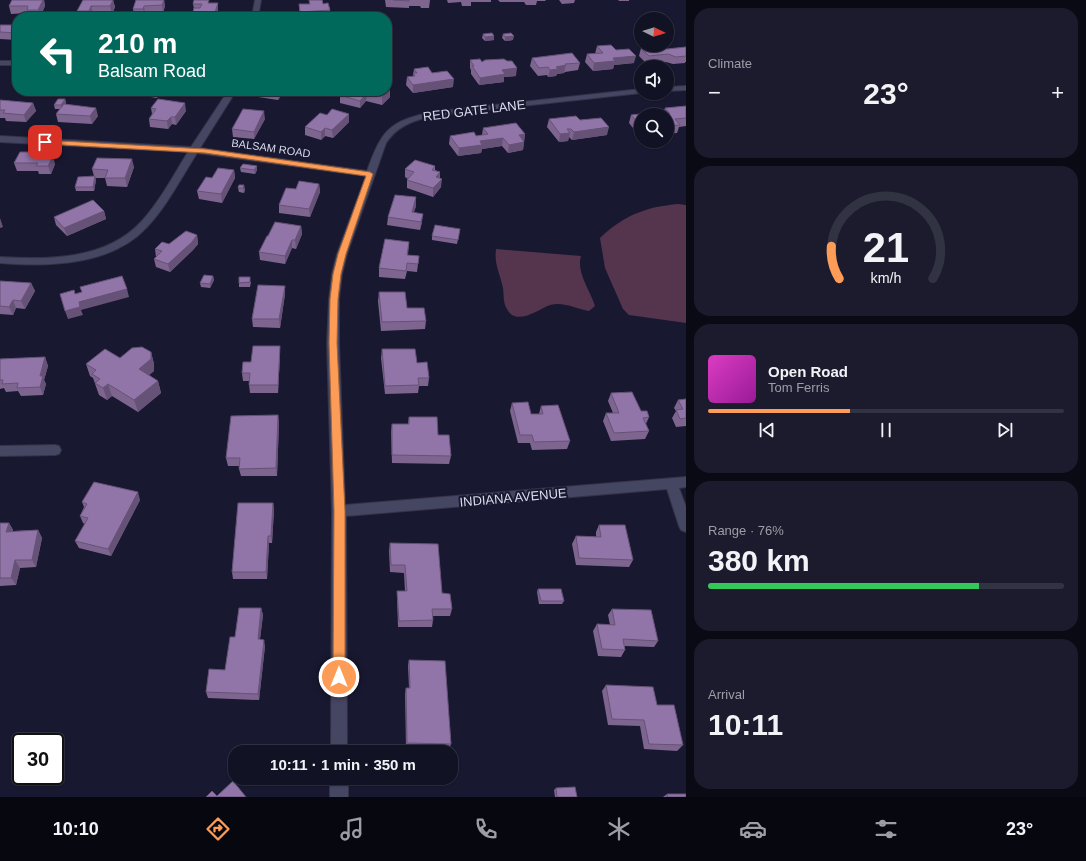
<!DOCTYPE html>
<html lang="en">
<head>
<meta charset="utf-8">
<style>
	body { margin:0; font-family:Arial,sans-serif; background:#1b1b2d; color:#f1f3f6; height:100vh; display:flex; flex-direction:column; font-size:15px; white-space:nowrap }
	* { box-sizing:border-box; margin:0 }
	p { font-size:13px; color:#9c9ea7 }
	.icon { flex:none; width:22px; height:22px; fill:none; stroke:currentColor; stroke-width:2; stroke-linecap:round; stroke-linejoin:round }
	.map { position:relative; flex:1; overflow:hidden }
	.drawer { display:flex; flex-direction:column; gap:8px; padding:8px; background:#0a0a14; width:400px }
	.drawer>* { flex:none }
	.hud { position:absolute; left:12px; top:12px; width:380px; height:84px; border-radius:16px; box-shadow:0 1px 3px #0004,0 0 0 1px #313242; background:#00695c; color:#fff; overflow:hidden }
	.needle { width:26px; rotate:95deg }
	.fabs { position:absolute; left:634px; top:12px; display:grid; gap:8px }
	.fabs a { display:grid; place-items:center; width:40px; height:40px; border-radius:50%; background:#121225; box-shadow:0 1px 3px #0004,0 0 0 1px #313242; font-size:20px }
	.speed { position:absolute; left:12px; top:733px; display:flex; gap:8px; font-size:20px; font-weight:700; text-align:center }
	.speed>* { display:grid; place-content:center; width:52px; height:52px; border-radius:50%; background:#121225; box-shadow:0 1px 3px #0004,0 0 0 1px #313242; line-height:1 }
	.speed .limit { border:2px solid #111; border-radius:6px; background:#fff; color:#111 }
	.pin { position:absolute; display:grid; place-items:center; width:34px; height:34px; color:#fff; margin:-17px; border-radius:8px; box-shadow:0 2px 6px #0006 }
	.me { position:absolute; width:44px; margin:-22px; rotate:0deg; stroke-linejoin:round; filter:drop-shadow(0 0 3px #0008) }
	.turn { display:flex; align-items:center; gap:14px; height:84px; padding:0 20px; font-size:18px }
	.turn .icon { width:52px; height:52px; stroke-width:2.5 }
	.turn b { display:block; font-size:28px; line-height:34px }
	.big { font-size:30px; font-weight:600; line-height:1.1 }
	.drawer .tile { flex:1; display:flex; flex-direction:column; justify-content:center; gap:6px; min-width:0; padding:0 14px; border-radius:16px; background:#1b1b2d }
	.drawer .dial { align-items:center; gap:0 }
	.dial svg { height:104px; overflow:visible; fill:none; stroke:#313242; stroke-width:7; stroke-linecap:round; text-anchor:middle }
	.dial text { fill:#f1f3f6; stroke:none }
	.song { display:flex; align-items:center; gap:12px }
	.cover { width:48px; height:48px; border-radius:6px; background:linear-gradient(135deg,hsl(310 70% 55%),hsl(300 70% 35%)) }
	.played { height:4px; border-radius:2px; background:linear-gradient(90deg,#fd9c56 40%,#313242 40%) }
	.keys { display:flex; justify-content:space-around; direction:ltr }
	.heat { display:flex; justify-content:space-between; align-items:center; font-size:22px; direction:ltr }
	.charge { height:6px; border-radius:3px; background:linear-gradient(90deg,#34c759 76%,#313242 0) }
	.trip { position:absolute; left:228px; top:745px; width:230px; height:40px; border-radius:16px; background:#121225; box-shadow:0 1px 3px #0004,0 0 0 1px #313242; font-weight:600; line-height:40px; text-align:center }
	.menu { display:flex; height:64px; justify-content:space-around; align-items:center; background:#07070f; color:#9c9ea7 }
	.menu .icon { width:28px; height:28px }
	.menu .selected { color:#fd9c56 }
	.menu b { font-size:18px; color:#f1f3f6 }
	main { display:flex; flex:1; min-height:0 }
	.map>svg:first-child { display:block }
	.green { fill:#55344d }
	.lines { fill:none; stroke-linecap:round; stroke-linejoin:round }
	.street-casing { stroke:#343347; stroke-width:2 }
	.street { fill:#454662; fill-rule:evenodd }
	.wall { fill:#7d6590 }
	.shaded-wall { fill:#665276 }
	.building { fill:#9175a8; stroke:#665276 }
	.route { fill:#fd9c56; stroke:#a46538 }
	.labels { text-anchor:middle; stroke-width:4; stroke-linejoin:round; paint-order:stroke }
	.far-street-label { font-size:11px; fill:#dadbed; stroke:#181831 }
	.street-label { font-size:13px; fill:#dadbed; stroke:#181831 }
</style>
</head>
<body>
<main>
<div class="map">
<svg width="686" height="797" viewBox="0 0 686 797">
	<rect width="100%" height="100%" fill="#181831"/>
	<g class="green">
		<path d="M678,204L686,205V323L629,315L623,309L605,268L600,238C624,215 646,207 678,204Z"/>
		<path d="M496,249L581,256C576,272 590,290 595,306L589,311C577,309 563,301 550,305C539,309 516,327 507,309C503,303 504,295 503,288C500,273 494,265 496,249Z"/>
	</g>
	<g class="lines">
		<g class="street-casing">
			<g id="street">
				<path d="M255,0H261L258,17H252Z"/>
				<rect x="0" y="61" width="17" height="4"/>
				<path d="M686,86V90L667,91V87Z"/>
				<path d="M641,89V93H643H641L431,116C413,121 397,126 386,143L347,254L342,274L339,299V343L345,505L686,477V487L679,488L686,507V532L681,530L679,526L667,489L346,516L347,752H331L332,511L327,343L329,299L332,274L337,254L366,176L197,153C181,178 167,206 147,227C111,266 48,267 0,263V257C47,260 105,260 140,223C159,203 173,176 188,152L0,142V136L191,147L228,91H236L200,148L367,171C382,130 388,122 431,112Z"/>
				<path d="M55,445L59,446L61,450L59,454L55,455L0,456V446Z"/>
				<rect x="330" y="778" width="18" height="19"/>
			</g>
		</g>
		<use href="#street" class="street"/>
	</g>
	<g class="wall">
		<path d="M12,0H44L45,6L40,17H29L28,13L11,14L9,6Z"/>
		<path d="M113,0L115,7L112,14H93L91,17H79L77,11Z"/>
		<path d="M136,0H164L165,6L163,13H145L144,16H134L133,9Z"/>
		<path d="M309,0H322L323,4L330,10V17H300L299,4H309Z"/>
		<path d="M385,0H430L429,8H421L420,6H409V8L386,7Z"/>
		<path d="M447,0H491V2H471V6H462L461,2L448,3Z"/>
		<path d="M498,0H546L545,1H537L536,5H526L524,2H500Z"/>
		<path d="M559,0H575L574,3L562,4Z"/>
		<path d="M618,0H629V1H619Z"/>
		<path d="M210,3L218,10L217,17H194L193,12L194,9L193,4Z"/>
		<path d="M0,25H17V40L0,39Z"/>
		<path d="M483,34L494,40L485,41L482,38Z"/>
		<path d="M503,34L513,40L505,41L502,38Z"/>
		<path d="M644,45H664L667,49L686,47V62H685V63L673,64L666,62L647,64L639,56L641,48H644Z"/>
		<path d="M597,46L616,50L634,63L614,65L613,69L593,71L585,62L587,54H595Z"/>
		<path d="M532,58L580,63L578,70L565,72L564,73L557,74L556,76L548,77L547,75L538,76L530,66Z"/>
		<path d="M470,60L482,62L516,76L504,77V82L479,85L471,74V70L470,68Z"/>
		<path d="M414,69L432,73L453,87L413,93L406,85L407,77L413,76Z"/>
		<path d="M257,91H285L278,100L258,97Z"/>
		<path d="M340,91H387L390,97L382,105L366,101L360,108L340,103V95L341,94H340Z"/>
		<path d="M149,93H159L157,98L150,97Z"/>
		<path d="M65,99L66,103L65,104L98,116L92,124L58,122L56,114L60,109H55L54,105Z"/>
		<path d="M0,100L33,103L36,111L26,122L6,121L5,118H0Z"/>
		<path d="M686,106V126L679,127L677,133L667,134V115H662L665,108Z"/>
		<path d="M151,108L186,111L176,125L172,124L168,129L150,127L149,119L152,114Z"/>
		<path d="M349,114V122L333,138L325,136L321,140L305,135V127L327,115Z"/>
		<path d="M631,115H641V132L637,133L629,123Z"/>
		<path d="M265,119L254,139L233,137L232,129Z"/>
		<path d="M549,119L580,120L607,135L572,140L569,137L568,141L559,142L547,127Z"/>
		<path d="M483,128L525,134L523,150L508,153L502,146L482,149L481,153L458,156L449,144L450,136H476L482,135Z"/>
		<path d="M42,152L44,156L55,164L51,174H39L38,171H17L14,163Z"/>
		<path d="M257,166V170L255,174L241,172L240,168Z"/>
		<path d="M435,166V170L440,172V178L441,187L433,197L407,188V180L408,179L405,177V169Z"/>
		<path d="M134,167L127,187L107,186L105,178H95L96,180L94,191H76L75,187L94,176L92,169Z"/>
		<path d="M234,170L235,178L222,203L199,199L197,191L212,178Z"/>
		<path d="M319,184L320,192L310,217L279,213V205L296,189Z"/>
		<path d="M239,185L245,189L244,193L239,192L238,188Z"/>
		<path d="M416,197V206L414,212L422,222L420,230L387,225L388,217Z"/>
		<path d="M104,211L106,219L67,236L56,225L54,217Z"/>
		<path d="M301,226L302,234L296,249L292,248L285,264L260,260L259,252L268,236Z"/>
		<path d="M460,229L457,244L432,240V236Z"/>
		<path d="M197,235L198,244L193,250L170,272L156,267L154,259L156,257L155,249Z"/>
		<path d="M409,242L408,255L419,256L417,272L407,271L405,279L379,277V268Z"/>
		<path d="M213,276L214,280L210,288L201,287L200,283Z"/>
		<path d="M0,281L31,283L35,291L25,309L16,308L13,315L0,314Z"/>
		<path d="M251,282L250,287H239V283Z"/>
		<path d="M285,286V294L280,328L253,327L252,319Z"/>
		<path d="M379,292L426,321L425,329L381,331L378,301Z"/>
		<path d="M280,346V354L278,393H250L249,385V381H243L242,373L251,362Z"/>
		<path d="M382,349L417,363L429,378L428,386H419L418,393L385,394L381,358Z"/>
		<path d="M151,352L154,364V371L149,375L158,381L161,393L138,412L112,396L107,400L99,395L93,378L90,376L86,364Z"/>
		<path d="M45,357L48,366L44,380L46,384L43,395L21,396L18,391L6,392L4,388L0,389V359Z"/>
		<path d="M611,393L641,411L649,417L646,424L649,431L645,439L611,441L603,421L606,413H613L608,401Z"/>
		<path d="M686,399V426L676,427L672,418L676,411L674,408L678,400Z"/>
		<path d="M512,403L531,414H539L541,406L570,441L567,449L532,450L530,443H518L510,411Z"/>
		<path d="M278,415L279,423L277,476H241L239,469V466H228L226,458Z"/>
		<path d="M409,417L438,435L451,456L449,464L392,463L391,432L392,424H408Z"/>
		<path d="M140,500L111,556L79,548L75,541L85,524L83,523L80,516L84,507L82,502Z"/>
		<path d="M273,503L274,510L272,543H269L267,579H233L232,572Z"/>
		<path d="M0,523H9L13,530V531L38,530L42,538L36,567L20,568L16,585L0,586Z"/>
		<path d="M599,525L633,560L629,567L576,565L572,544L576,536L596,537V532Z"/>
		<path d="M390,543L442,593L452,609L450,616H433V620L432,627H398L397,598V591H405L404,573L390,572L389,551Z"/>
		<path d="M538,589L564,601L562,604H539L537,592Z"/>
		<path d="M261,608L263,615L260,639L265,646L259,700L208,698L206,692L225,670L235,637Z"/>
		<path d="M612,609L658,641L654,647L625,646V650L621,657L598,656L593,631L597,624L610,625L608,615Z"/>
		<path d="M409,660L451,744L449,750L406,749L405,694L406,688H409L408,666Z"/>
		<path d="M606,685L657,705L683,745L677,751L644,749L640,726L608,725L602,691Z"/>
		<path d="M556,788L577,797H555L554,790Z"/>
		<path d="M667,794L686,797H663Z"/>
	</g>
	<g class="shaded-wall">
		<path d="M43,0H44L45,6L40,17L38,10Z"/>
		<path d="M113,0L115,7L112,14L110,6Z"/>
		<path d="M164,0L165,6L163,13L162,5Z"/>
		<path d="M218,3V10L217,17H216L215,12Z"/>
		<path d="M91,6L93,14L91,17H90L89,11Z"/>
		<path d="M144,6L145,13L144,16L143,9Z"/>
		<path d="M494,36V40L485,41V37Z"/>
		<path d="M514,36L513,40L505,41V37Z"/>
		<path d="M636,56L634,63L614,65L613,69L593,71L594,63L613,58Z"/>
		<path d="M566,65L564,73L557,74L556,76L548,77L550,70L556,67Z"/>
		<path d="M517,68L516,76L504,77V82L479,85L480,78L502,70Z"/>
		<path d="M454,79L453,87L413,93V85Z"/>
		<path d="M390,89V97L382,105V97Z"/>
		<path d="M157,91H158L159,93L157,98L156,94Z"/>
		<path d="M279,91H285L278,100V93Z"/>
		<path d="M367,93L366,101L360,108V101Z"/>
		<path d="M65,99L66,103L62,109L61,105Z"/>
		<path d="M33,103L36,111L26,122L24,115Z"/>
		<path d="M185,103L186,111L176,125L175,117Z"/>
		<path d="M96,108L98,116L92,124L90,116Z"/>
		<path d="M264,111L265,119L254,139V132Z"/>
		<path d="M349,114V122L333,138L332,130Z"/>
		<path d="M171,117L172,124L168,129L167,121Z"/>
		<path d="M609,127L607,135L572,140L574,132Z"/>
		<path d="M325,128V136L321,140V132Z"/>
		<path d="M570,133L568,141L559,142L560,134Z"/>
		<path d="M525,134L524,142L519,135Z"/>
		<path d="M503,138L502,146L482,149L481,153L458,156L459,148L480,141Z"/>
		<path d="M524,142L523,150L508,153L509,145Z"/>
		<path d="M53,156L55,164L51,174L48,166Z"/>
		<path d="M132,159L134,167L127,187L125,178Z"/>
		<path d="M257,166V170L255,174L254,170Z"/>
		<path d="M234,170L235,178L222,203L221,194Z"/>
		<path d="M440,172L439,180L436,177Z"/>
		<path d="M95,176L96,180L94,191L93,187Z"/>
		<path d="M442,179L441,187L433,197V188Z"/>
		<path d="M319,184L320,192L310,217L309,209Z"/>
		<path d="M244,185L245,189L244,193L243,188Z"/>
		<path d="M416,197V206L411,220L412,212Z"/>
		<path d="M104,211L106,219L67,236L64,228Z"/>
		<path d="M423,214L422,222L420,230L421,222Z"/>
		<path d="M0,218L3,227L0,228Z"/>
		<path d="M301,226L302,234L296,249L295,240Z"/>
		<path d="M197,235L198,244L193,250L170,272L168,264Z"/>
		<path d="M292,240V248L285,264V256Z"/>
		<path d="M213,276L214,280L210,288V284Z"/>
		<path d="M31,283L35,291L25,309L21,301Z"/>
		<path d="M285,286V294L280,328L279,319Z"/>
		<path d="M127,289L129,297L81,310L83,315L68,319L65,311L79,302Z"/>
		<path d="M13,300L16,308L13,315L9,307Z"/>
		<path d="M280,346V354L278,393V385Z"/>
		<path d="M151,352L154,364V371L142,381L139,369Z"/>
		<path d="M45,357L48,366L44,380L46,384L43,395L40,387V376Z"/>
		<path d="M158,381L161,393L138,412L134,400Z"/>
		<path d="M108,384L112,396L107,400L103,388Z"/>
		<path d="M278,415L279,423L277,476L276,468Z"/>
		<path d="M138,492L140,500L111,556L108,549Z"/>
		<path d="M273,503L274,510L272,543L271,536Z"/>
		<path d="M9,523L13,530L11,539L6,532Z"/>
		<path d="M38,530L42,538L36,567L32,560Z"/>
		<path d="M268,536L269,543L267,579L266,572Z"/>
		<path d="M15,560L20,568L16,585L11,578Z"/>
		<path d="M261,608L263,615L259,646L258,639Z"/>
		<path d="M264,640L265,646L259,700L258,694Z"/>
	</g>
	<g class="building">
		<path d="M12,0H43L38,10H27L28,6H9Z"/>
		<path d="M83,0H113L110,6H91L89,11H77Z"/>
		<path d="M136,0H164L162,5L144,6L143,9H133Z"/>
		<path d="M194,0H209L208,3H218L215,12H193L194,8H200L202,4H193Z"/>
		<path d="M309,0H322L323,4L328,3L330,10L300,12L299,4H310Z"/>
		<path d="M393,0H409V1Z"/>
		<path d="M0,25H17V33L0,32Z"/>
		<path d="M492,33L494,36L485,37L483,34Z"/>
		<path d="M511,33L514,36L505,37L503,34Z"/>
		<path d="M611,45L616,50L629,49L636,56L613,58L615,61L594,63L587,54L603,53L597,46Z"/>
		<path d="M647,45H664L667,49L686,47V56L676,57L668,54L649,56L641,48L650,47Z"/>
		<path d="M572,53L580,63L565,64L566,65L556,67L558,69L550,70L548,67L539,68L532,58Z"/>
		<path d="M480,59L482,62L485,60L504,59L507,61H512L517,68L502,70L505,74L480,78L472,66H474L470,60Z"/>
		<path d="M428,67L432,73L447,71L454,79L413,85L407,77L415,76L413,73H417L414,69Z"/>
		<path d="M387,88L390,89L382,97L367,93L360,101L340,95L344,91H387Z"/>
		<path d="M150,91H157L156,94L149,93Z"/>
		<path d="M267,91H279L278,93Z"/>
		<path d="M58,99H65L61,105H54Z"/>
		<path d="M158,99L185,103L175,117H171L167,121L149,119L156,109L151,108Z"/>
		<path d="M0,100L33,103L24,115L3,113L5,110H0Z"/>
		<path d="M64,104L96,108L90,116L56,114Z"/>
		<path d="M686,106V118L675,119L680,125L667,126V115H665L670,114L665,108Z"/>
		<path d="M243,109L264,111L254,132L232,129Z"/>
		<path d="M332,109L349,114L332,130L325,128L321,132L305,127L320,113L327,115Z"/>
		<path d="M658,112L660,115H641V125H640L631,115Z"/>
		<path d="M576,116L580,120L601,118L609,127L574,132L571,129H567L570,133L560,134L549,119Z"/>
		<path d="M516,123L525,134L519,135L524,142L509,145L503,138L480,141L482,145L459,148L450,136L474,132L476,136L488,134L483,128Z"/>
		<path d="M20,152H42L40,156H53L48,166H36L38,163H14Z"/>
		<path d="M97,158L132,159L125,178H105L108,170L92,169Z"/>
		<path d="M415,160L435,166L432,170L440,172L436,177L442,179L433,188L407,180L414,172L405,169Z"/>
		<path d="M243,164L257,166L254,170L240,168Z"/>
		<path d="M218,168L234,170L221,194L197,191L206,177L212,178Z"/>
		<path d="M95,176L93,187H75L78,177Z"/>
		<path d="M299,181L319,184L309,209L279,205L286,188L296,189Z"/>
		<path d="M239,185H244L243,188H238Z"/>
		<path d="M395,195L416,197L412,212L423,214L421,222L388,217Z"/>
		<path d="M93,200L104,211L64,228L54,217Z"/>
		<path d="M275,222L301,226L295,240H292L285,256L259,252L267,236H268Z"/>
		<path d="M435,225L460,229L458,240L432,236Z"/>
		<path d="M186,231L197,235L192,242L168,264L154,259L162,251L155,249L162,242L169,244Z"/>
		<path d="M385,239L409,242L407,255L419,256L418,264L407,263L406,271L379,268Z"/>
		<path d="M204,275L213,276L210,284L200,283Z"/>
		<path d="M122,276L127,289L79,302L80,307L65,311L60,294L74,290L75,294L82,292L80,287Z"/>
		<path d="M239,277H250V282L239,283Z"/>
		<path d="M0,281L31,283L21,301L13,300L9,307L0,306Z"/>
		<path d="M258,285L285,286L279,319H252Z"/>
		<path d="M379,292H405L407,308H424L426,321L382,322Z"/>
		<path d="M253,346H280L278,385H249L250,373H242L243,362H251Z"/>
		<path d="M142,347L151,352V359L139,369L158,381L134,400L108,384L103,388L95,383L100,379L92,374L96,370L86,364L105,349L120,358L132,348Z"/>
		<path d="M382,349H415L417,363L427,362L429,378H418L419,385L385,386Z"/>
		<path d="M45,357L40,376H43L40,387L17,388L18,383L2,384L3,380H0V359Z"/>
		<path d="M632,392L641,411H647L649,417L643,418L649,431L614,433L606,413H619L611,393Z"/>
		<path d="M686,399V418L680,419L676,410L683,409L678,400Z"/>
		<path d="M528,402L531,414H543L541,406L558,405L570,441L534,442L532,435H520L512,403Z"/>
		<path d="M278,415L276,468L239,469L240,458H226L231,416Z"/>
		<path d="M409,417H437L438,435H449L451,456L392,455V424H409Z"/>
		<path d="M94,482L138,492L108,549L75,541L88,518L80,516L87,504L82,502Z"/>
		<path d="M238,503H273L271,536H268L266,572H232Z"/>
		<path d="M0,523H9L6,532L38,530L32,560H15L11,578H0Z"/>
		<path d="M599,525H625L633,560L579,558L576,536L601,537Z"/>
		<path d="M390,543L438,544L442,593L450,594L452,609H432L433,620L399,621L397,591H407L405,565H391Z"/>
		<path d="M538,589H561L564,601H541Z"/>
		<path d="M239,608H261L258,639L264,640L258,694L206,692L209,669L225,670L230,637H235Z"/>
		<path d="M612,609L651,610L658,641L623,639L625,650L602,649L597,624L615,625Z"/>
		<path d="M409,660L445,661L451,744L407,743L406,688H410Z"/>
		<path d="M606,685L653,687L657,705H674L683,745L649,744L644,720L612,719Z"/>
		<path d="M233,781L246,797H206L212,791L217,796Z"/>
		<path d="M575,787L577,797H557L556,788Z"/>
		<path d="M667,794H686V797H668Z"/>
	</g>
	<path class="route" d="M43,140L205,149L370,172L373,174L346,254L341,274L338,299L337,343L345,511V677L343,681L339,683L335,681L333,677L334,511L329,343L330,299L333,274L338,254L366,176L205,153L45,144L43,143Z"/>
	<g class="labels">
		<g class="far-street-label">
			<text transform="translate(271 148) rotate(8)" y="4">BALSAM ROAD</text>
		</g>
		<g class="street-label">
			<text transform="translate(474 110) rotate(-7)" y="5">RED GATE LANE</text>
			<text transform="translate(513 497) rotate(-5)" y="5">INDIANA AVENUE</text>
		</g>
	</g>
</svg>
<div class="fabs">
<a><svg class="needle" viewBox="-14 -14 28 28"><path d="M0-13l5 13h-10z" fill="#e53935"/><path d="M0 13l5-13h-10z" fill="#9c9ea7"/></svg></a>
<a><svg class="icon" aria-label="sound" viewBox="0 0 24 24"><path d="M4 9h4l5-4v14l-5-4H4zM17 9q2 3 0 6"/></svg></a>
<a><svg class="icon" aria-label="search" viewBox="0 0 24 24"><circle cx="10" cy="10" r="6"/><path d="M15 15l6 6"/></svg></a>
</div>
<div class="speed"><div class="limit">30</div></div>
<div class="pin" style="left:45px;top:142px;background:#d93025"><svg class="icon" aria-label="arrive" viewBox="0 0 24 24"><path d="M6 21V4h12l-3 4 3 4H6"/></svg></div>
<svg class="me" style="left:339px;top:677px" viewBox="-20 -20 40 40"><circle r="17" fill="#fd9c56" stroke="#fff" stroke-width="3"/><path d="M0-11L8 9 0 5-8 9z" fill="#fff"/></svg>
<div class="trip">10:11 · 1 min · 350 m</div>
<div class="hud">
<div class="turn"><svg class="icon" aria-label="left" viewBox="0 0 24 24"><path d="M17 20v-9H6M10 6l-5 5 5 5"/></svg><div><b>210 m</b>Balsam Road</div></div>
</div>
</div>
<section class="drawer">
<div class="tile"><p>Climate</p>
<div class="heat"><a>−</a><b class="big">23°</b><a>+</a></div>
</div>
<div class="tile dial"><svg viewBox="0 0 100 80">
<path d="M14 69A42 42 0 1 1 86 69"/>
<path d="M14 69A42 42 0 0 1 8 44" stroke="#fd9c56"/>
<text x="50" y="56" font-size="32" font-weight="700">21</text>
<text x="50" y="72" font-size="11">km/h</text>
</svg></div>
<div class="tile">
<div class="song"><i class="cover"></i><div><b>Open Road</b><p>Tom Ferris</p></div></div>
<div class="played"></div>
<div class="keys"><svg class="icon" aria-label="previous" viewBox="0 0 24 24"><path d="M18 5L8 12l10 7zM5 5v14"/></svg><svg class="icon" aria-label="pause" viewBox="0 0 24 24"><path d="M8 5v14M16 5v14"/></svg><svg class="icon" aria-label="next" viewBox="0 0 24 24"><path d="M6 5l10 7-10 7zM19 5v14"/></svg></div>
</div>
<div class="tile"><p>Range · 76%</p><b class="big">380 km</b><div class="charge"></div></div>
<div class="tile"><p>Arrival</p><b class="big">10:11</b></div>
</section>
</main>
<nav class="menu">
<b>10:10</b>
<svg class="icon selected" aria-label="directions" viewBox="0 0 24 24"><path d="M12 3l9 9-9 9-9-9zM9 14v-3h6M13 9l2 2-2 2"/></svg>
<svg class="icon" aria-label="music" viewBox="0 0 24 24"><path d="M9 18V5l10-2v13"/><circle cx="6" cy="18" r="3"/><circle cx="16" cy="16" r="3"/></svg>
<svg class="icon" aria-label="phone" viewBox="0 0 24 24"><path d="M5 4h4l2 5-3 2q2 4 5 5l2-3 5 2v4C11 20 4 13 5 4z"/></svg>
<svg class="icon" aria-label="climate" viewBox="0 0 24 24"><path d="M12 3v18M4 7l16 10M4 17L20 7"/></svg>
<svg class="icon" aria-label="car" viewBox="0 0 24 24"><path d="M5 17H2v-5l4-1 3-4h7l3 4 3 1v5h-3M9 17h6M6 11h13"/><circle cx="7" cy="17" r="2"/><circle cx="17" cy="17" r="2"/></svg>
<svg class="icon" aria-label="filters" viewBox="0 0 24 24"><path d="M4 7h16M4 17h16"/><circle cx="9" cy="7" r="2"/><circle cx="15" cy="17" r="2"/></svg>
<b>23°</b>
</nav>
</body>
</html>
